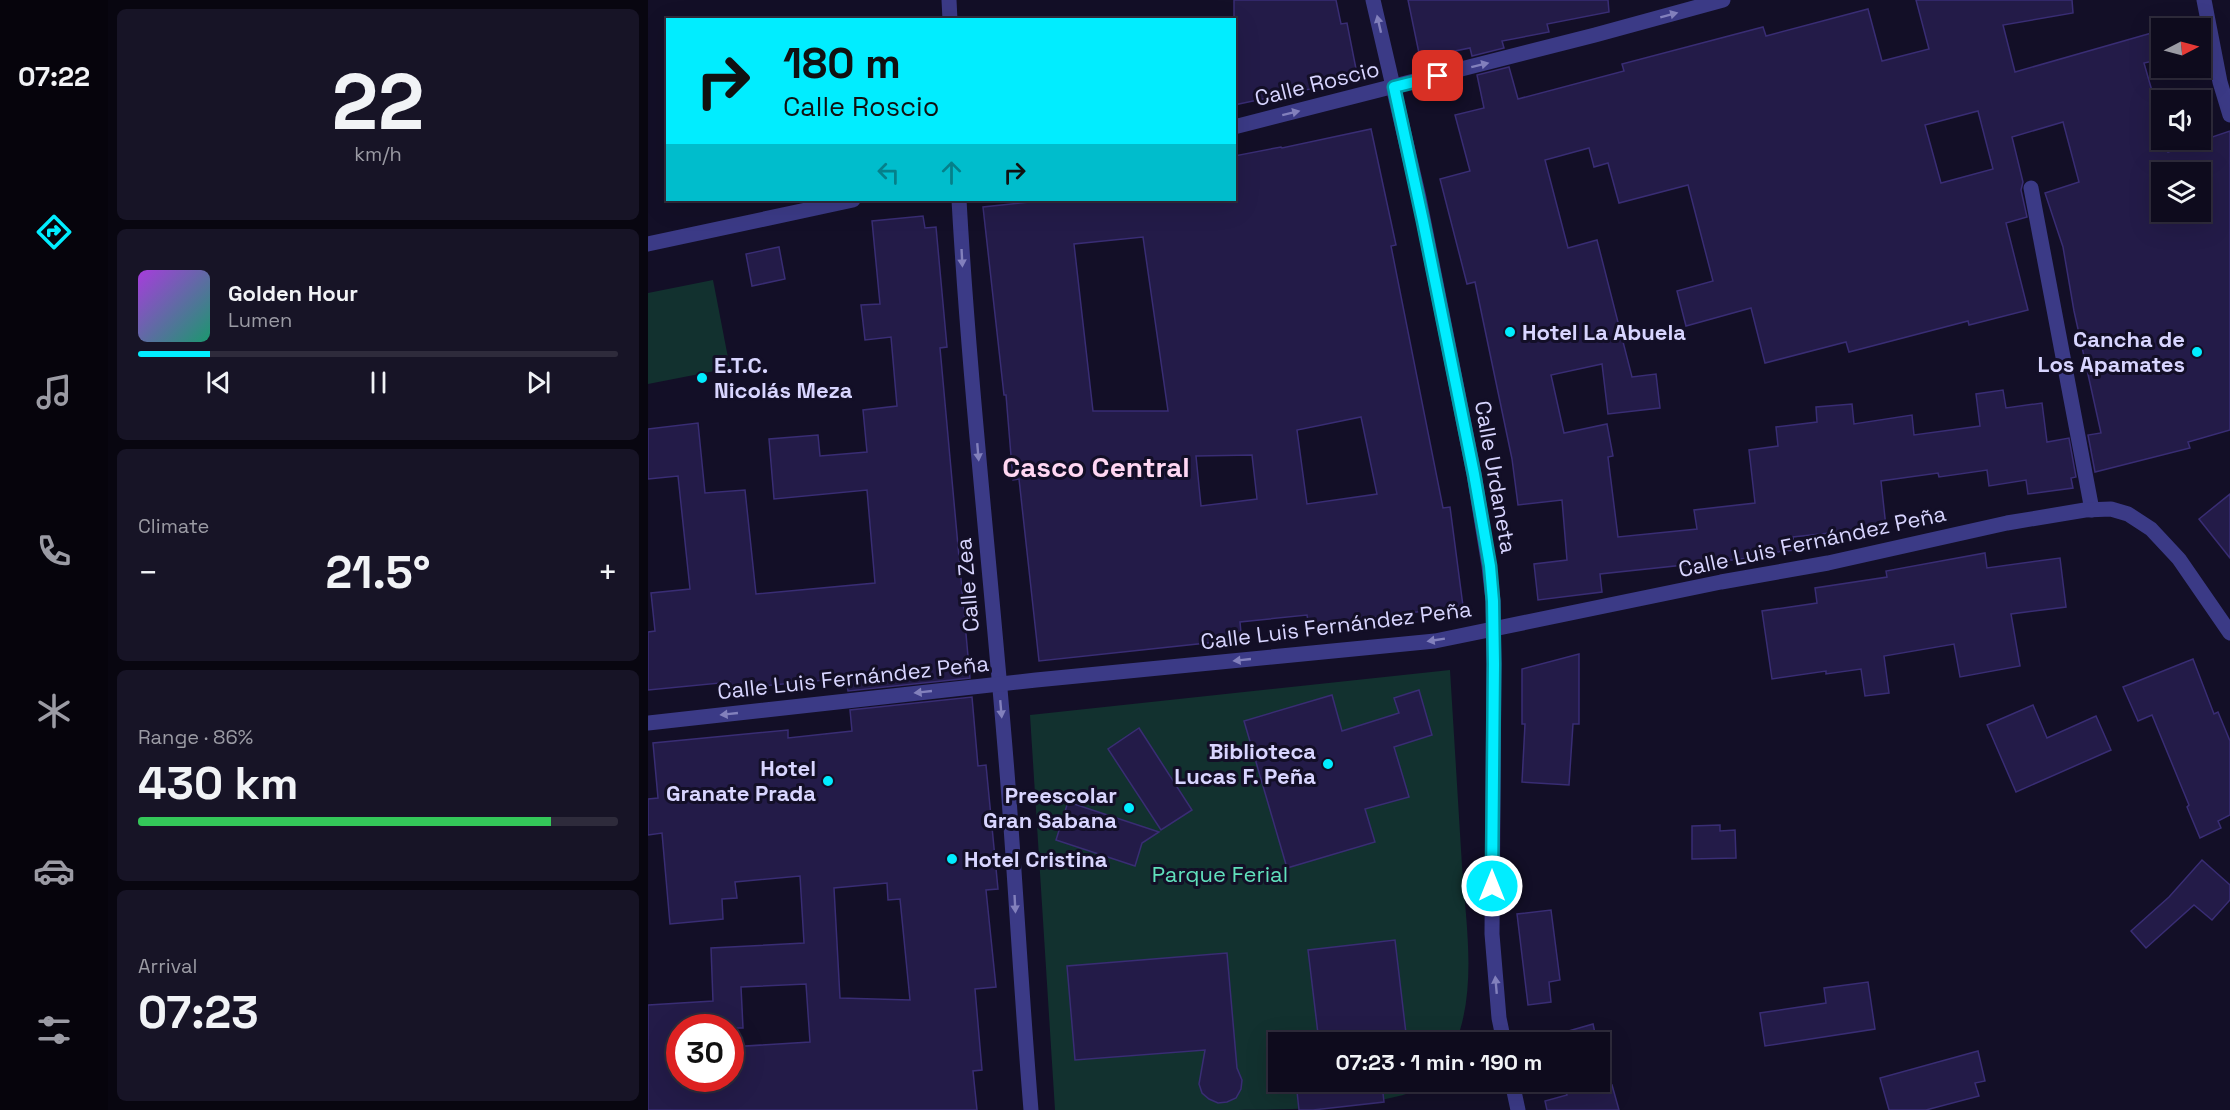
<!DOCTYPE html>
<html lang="en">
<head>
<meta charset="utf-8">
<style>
	body { margin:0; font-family:"Space Grotesk",sans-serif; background:#171426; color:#f1f3f6; height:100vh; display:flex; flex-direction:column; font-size:22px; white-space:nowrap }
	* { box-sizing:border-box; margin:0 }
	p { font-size:20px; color:#9b9ba4 }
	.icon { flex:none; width:33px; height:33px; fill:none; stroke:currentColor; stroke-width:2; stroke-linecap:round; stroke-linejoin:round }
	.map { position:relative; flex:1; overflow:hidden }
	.details { display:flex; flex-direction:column; gap:9px; padding:9px; background:#080610; width:540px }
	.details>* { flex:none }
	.top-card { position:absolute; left:18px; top:18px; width:570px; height:183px; border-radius:0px; box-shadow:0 6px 24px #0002,0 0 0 2px #2e2b3b; background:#01edff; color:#111; overflow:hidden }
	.needle { width:39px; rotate:84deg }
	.tools { position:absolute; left:1503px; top:18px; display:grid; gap:12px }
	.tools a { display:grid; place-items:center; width:60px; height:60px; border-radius:0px; background:#0e0b1d; box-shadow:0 6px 24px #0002,0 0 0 2px #2e2b3b; font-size:30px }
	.speed { position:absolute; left:18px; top:1014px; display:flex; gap:12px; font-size:30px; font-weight:700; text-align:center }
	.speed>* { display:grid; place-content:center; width:78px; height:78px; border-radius:50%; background:#0e0b1d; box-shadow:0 6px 24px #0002,0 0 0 2px #2e2b3b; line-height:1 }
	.speed .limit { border:9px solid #d22; background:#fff; color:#111 }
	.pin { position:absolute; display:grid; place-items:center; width:51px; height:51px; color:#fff; margin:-26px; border-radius:12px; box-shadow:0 3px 9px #0006 }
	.me { position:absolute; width:66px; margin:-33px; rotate:0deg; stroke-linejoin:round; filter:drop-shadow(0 0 4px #0008) }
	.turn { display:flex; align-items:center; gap:21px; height:126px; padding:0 18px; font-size:27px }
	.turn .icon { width:78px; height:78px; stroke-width:2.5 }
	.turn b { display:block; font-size:42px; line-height:51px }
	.lanes { display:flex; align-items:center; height:57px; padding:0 18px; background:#0003; justify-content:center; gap:30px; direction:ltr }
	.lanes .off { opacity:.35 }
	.big { font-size:45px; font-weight:600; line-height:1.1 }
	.details .tile { flex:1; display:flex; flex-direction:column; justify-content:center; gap:9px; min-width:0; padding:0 21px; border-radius:9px; background:#171426 }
	.details .dial { align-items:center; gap:0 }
	.dial b { font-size:78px; line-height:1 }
	.song { display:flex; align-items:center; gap:18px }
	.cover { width:72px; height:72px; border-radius:9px; background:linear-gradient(135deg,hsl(280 70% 55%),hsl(160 70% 35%)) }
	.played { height:6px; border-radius:3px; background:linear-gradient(90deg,#01edff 15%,#2e2b3b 15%) }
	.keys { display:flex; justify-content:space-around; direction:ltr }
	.heat { display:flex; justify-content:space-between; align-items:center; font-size:33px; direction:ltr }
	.charge { height:9px; border-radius:4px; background:linear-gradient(90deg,#34c759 86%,#2e2b3b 0) }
	.trip { position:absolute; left:620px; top:1032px; width:342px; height:60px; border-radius:0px; background:#0e0b1d; box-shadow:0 6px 24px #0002,0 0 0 2px #2e2b3b; font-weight:600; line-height:60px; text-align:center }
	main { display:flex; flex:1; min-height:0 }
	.tab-bar { display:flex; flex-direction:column; width:108px; justify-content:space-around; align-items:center; background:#06040c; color:#9b9ba4 }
	.tab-bar .icon { width:42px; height:42px }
	.tab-bar .selected { color:#01edff }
	.tab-bar b { font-size:27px; color:#f1f3f6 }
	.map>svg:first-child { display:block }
	.green { fill:#12312f }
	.building { fill:#231b48; stroke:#392d74; stroke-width:1.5; fill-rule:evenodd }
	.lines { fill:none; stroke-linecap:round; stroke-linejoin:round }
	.minor { stroke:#3b3a86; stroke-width:15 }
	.oneway { fill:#8280bc }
	.route-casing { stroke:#019aa6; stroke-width:15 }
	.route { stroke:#01edff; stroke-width:10 }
	.poi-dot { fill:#01edff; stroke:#130f27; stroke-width:2 }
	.labels { text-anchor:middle; stroke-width:6; stroke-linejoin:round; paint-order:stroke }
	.street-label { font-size:22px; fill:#d8d5ff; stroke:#130f27 }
	.poi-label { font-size:22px; font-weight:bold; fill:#d8d5ff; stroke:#130f27; text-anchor:end }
	.park-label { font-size:22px; fill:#60e0bc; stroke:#130f27 }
	.district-label { font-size:28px; font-weight:bold; fill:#ffd7f2; stroke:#130f27 }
</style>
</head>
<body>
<main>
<nav class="tab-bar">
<b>07:22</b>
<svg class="icon selected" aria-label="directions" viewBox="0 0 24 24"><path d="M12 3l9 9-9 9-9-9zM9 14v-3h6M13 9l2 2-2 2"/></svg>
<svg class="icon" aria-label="music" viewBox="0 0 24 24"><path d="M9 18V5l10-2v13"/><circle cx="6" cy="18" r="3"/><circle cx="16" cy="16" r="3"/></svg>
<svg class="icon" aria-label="phone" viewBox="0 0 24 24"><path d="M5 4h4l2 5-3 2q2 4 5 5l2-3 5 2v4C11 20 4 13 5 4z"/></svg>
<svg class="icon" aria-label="climate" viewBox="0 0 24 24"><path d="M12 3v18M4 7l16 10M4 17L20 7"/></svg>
<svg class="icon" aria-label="car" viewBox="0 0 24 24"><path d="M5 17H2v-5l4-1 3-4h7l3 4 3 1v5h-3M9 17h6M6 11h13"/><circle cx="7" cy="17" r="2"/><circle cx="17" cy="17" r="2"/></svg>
<svg class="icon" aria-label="filters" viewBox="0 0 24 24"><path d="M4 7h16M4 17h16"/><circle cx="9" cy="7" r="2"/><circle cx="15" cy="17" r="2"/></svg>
</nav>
<section class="details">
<div class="tile dial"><b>22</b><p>km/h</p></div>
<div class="tile">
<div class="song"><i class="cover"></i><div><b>Golden Hour</b><p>Lumen</p></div></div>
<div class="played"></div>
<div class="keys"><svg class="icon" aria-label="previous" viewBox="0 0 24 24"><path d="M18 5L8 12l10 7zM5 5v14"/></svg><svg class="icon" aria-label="pause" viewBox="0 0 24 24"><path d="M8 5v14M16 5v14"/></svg><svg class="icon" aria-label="next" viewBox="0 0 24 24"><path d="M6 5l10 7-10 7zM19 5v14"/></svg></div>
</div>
<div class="tile"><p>Climate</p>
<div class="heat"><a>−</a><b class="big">21.5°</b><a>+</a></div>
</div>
<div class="tile"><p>Range · 86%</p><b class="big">430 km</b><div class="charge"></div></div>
<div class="tile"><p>Arrival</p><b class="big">07:23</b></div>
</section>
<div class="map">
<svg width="1582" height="1110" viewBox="0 0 1582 1110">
	<rect width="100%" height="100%" fill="#130f27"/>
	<g class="green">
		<path d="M65,280L82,368L0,384V293Z"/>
		<path d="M802,670C806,735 810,801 814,866C818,924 829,987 808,1042H630V1082H787C740,1110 632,1110 573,1110C517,1110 462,1110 407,1110L382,715Z"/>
	</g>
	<g class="building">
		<path d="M586,0H688L693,24L699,23L710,79L586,105Z"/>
		<path d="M760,0H960L961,12L899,24L901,32L854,41L856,48L824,56L822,48L772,58Z"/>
		<path d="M1268,0H1424L1425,13L1355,25L1367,72L1514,30V59L1496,63L1514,126V140H1517L1520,152L1582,131V430L1540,442L1542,448L1447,472L1440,435L1453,433L1426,311L1415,247L1397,193L1431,182L1415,122L1364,137L1375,182L1373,190L1379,217L1358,223L1380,310L1321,325L1320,321L1201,352L1198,342L1117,363L1103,308L1038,326L1029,291L1065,281L1040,185L971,203L960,163L946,167L941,148L897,160L920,248L949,240L984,377L1008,374L1012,408L960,414L954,364L903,375L916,433L959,424L965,456L960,457L970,537L1049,529L1046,510L1107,503L1101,450L1130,446L1128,427L1169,422L1168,407L1204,404L1206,424L1264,415L1266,435L1332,426L1328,394L1355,390L1358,408L1394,403L1399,442L1421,438L1428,477L1423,478L1425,488L1380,494L1378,480L1341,486L1339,470L1291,477L1290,473L1233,481L1238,527L1145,537L1147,550L1101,555L1102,558L952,574L954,592L890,600L886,564L919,560L914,500L870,505L864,459L827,282L819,284L792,179L822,171L807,115L836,108L829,75L861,67L870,99L976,71L974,64L1115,27L1118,36L1220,9L1234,61L1281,49ZM1330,111L1345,169L1293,183L1277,125ZM1514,172H1552V212H1514Z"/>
		<path d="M1550,20L1552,28H1519Z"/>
		<path d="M723,129L748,245L743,246L795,508L802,507L815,606L661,626L659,615L592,622L593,633L567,636L568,642L391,661L371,479L365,480L358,395H356L335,207L399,200H586V156L633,147L634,148ZM495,237L520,411H445L426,244ZM713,417L729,494L659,504L649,430ZM604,455L609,499L553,506L548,456Z"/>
		<path d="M275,216L277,228L288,227L299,347L292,348L322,678L200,691L198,678L83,689L82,682L0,690V632L7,631L3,593L42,589L30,476L0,479V429L50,423L57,493L97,490L108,594L227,583L219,490L126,499L121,439L170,435L172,456L219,452L215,410L249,406L243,337L217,340L213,305L232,304L224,221Z"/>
		<path d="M131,247L137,279L104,286L98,254Z"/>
		<path d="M1582,494V558L1551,519Z"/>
		<path d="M1337,553L1339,568L1412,558L1418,607L1363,614L1372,666L1312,677L1306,644L1236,656L1241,693L1217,696L1213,669L1178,674V671L1124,679L1114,611L1169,603L1167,588L1239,577L1238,571Z"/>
		<path d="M931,654V724H925L921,785L874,782L877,724H874V669Z"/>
		<path d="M1545,659L1566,714L1570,712L1582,741V815L1570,821L1573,828L1552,838L1539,807L1541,805L1504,715L1490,721L1475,687Z"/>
		<path d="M771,690L784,735L746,747L761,797L717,809L727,842L639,868L596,721L684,695L694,731L751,713L746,698Z"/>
		<path d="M324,697L330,766L338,765L350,889L338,890L348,987L327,989L334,1070L325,1071L329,1110H0V1005L65,1001L63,948L156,943L152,876L87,882L89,898L74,899L75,919L22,924L14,833L0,835V799L10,798L5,743L140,730V738L204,731L202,710ZM239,883L240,900L252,899L262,1000L192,998L186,888ZM158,984L162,1042L82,1047V1078H32V1028H95L93,987Z"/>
		<path d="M1385,705L1399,738L1448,716L1463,750L1368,792L1339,725Z"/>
		<path d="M491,728L544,810L513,830L460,749Z"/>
		<path d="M420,802L511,832L494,843L487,866L408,840Z"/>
		<path d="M1072,825V831L1087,830L1088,858L1044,859V826Z"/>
		<path d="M1554,860L1582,885V900L1564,920L1546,905L1498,948L1483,931L1521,897Z"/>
		<path d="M903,910L912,980L901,982L903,1002L880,1005L869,914Z"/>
		<path d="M747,940L759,1042H671L660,950Z"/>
		<path d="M579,953L589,1068L594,1080L593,1089L588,1098L579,1102L570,1103L561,1099L554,1093L551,1084L557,1050L427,1060L419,966Z"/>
		<path d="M1220,982L1227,1029L1117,1046L1112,1013L1178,1003L1176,988Z"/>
		<path d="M945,1024L949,1042H905L903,1036Z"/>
		<path d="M951,1049L960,1086L964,1085L971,1110H899L897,1101L919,1095L916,1082H951Z"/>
		<path d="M1330,1051L1337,1081L1327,1083L1331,1096L1278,1110H1241L1232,1078Z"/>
		<path d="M648,1082H756L734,1084L736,1102L665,1110H651Z"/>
	</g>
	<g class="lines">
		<g class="minor">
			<path d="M301,0L302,20"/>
			<path d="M725,0L771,198L826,474L841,566L845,601L846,664L844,934L851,1018L856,1042"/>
			<path d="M1556,0L1572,82L1582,115"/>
			<path d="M586,127L947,35L1075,0"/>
			<path d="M1383,188L1444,510"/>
			<path d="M311,200C322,395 345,590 360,785C368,893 374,1002 383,1110"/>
			<path d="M0,244L205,200"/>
			<path d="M0,723L388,680L787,641L1073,582L1180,563L1359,523L1437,510L1463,509L1480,514L1503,529L1531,559L1582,633"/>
			<path d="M864,1082L870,1110"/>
		</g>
	</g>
	<defs><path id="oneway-solid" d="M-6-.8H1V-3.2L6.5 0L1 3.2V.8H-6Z" transform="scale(1.5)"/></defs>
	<g class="oneway">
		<use href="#oneway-solid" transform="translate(1021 15) rotate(-15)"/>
		<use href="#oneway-solid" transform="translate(731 24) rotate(-103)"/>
		<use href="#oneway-solid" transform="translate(832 65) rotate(-14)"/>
		<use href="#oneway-solid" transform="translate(643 113) rotate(-14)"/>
		<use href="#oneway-solid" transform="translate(314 258) rotate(87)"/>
		<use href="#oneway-solid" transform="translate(330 452) rotate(85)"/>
		<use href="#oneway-solid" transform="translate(788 640) rotate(171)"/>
		<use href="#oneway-solid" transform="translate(594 660) rotate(174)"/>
		<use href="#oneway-solid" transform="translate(275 692) rotate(174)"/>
		<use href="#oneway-solid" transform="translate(353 709) rotate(85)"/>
		<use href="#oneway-solid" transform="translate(81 714) rotate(174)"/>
		<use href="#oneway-solid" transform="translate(367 904) rotate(87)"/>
		<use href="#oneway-solid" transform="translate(848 985) rotate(-95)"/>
	</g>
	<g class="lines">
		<g class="route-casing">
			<path id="route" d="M790,76L746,87L775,221L826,474L842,566L845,601L846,664L844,886"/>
		</g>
		<use href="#route" class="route"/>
	</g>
	<g class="poi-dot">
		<circle cx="862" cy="332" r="6"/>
		<circle cx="1549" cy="352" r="6"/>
		<circle cx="54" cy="378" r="6"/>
		<circle cx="680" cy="764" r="6"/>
		<circle cx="180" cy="781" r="6"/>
		<circle cx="481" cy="808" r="6"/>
		<circle cx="304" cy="859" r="6"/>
	</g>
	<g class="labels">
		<g class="street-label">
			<text transform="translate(669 83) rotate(-14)" y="8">Calle Roscio</text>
			<text transform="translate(848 477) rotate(80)" y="8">Calle Urdaneta</text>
			<text transform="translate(1164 541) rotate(-12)" y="8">Calle Luis Fernández Peña</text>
			<text transform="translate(319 585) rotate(-95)" y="8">Calle Zea</text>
			<text transform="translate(688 625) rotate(-7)" y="8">Calle Luis Fernández Peña</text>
			<text transform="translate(205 677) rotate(-6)" y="8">Calle Luis Fernández Peña</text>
		</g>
		<g class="poi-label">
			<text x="874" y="340" text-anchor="start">Hotel La Abuela</text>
			<text x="1537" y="347">Cancha de<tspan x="1537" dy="25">Los Apamates</tspan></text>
			<text x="66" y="373" text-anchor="start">E.T.C.<tspan x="66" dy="25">Nicolás Meza</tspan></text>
			<text x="668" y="759">Biblioteca<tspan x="668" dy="25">Lucas F. Peña</tspan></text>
			<text x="168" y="776">Hotel<tspan x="168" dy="25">Granate Prada</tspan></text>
			<text x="469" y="803">Preescolar<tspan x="469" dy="25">Gran Sabana</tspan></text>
			<text x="316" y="867" text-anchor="start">Hotel Cristina</text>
		</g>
		<g class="park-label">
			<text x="572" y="882">Parque Ferial</text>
		</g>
		<g class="district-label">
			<text x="448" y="477">Casco Central</text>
		</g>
	</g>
</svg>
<div class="tools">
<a><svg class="needle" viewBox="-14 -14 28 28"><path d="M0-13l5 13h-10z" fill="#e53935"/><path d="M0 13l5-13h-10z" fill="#9b9ba4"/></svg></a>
<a><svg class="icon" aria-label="sound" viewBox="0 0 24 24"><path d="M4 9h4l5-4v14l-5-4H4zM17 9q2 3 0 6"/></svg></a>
<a><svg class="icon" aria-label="layers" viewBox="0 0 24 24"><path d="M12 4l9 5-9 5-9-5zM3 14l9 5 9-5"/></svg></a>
</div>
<div class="speed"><div class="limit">30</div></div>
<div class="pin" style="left:790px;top:76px;background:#d93025"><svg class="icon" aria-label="arrive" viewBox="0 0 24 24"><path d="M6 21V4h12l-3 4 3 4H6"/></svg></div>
<svg class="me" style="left:844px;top:886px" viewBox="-20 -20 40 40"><circle r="17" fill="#01edff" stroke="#fff" stroke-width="3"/><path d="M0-11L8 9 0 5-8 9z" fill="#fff"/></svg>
<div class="trip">07:23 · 1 min · 190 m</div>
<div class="top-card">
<div class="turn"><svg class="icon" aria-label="right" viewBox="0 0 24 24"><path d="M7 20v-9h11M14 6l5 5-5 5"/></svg><div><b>180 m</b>Calle Roscio</div></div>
<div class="lanes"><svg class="icon off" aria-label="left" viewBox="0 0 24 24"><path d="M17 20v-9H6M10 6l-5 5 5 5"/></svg><svg class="icon off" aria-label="ahead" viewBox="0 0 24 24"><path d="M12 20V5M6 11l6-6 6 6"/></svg><svg class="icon" aria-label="right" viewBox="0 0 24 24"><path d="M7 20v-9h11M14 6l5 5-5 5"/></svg></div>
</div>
</div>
</main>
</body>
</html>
